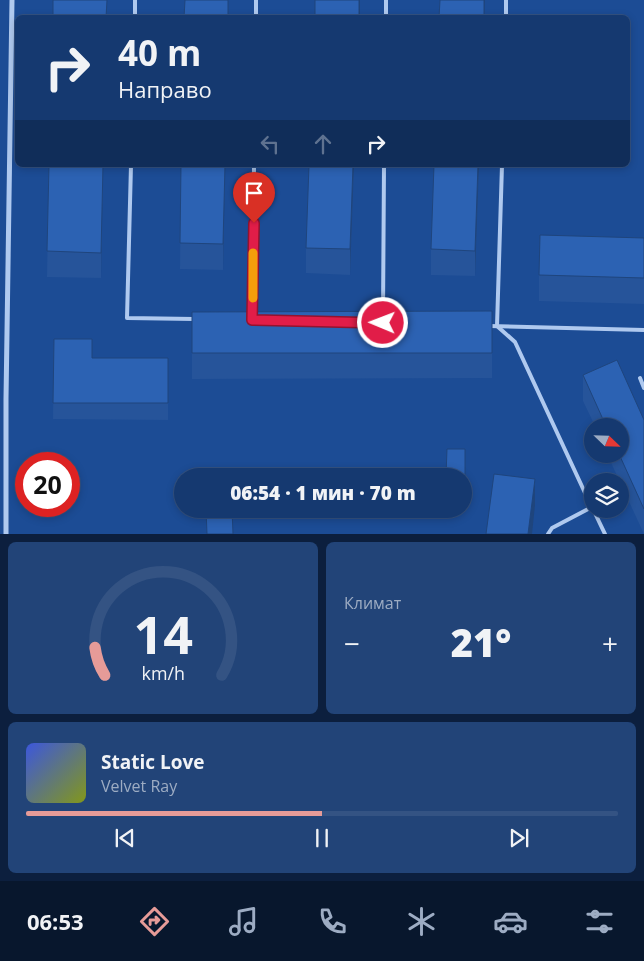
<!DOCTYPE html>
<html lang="ru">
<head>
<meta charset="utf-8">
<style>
	body { margin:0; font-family:"Open Sans",sans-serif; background:#224478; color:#f1f3f6; height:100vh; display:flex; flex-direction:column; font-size:19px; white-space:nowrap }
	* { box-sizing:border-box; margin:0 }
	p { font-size:16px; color:#9dacc3 }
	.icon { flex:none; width:28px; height:28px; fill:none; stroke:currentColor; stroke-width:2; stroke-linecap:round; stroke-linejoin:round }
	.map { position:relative; height:534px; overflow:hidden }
	.drawer { display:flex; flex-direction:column; gap:8px; padding:8px; background:#0c1f3e; flex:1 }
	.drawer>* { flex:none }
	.banner { position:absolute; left:15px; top:15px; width:615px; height:152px; border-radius:8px; box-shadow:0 2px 8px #0003,0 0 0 1px #345383; background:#153970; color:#f1f3f6; overflow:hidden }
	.needle { width:32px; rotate:113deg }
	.fabs { position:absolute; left:584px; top:418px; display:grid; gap:10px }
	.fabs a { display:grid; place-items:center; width:45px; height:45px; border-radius:50%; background:#153970; box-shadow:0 2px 8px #0003,0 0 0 1px #345383; font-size:25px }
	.speed { position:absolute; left:15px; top:452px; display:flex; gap:10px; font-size:25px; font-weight:700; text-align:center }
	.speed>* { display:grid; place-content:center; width:65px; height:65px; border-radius:50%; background:#153970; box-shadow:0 2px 8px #0003,0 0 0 1px #345383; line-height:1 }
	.speed .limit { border:8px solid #d22; background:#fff; color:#111 }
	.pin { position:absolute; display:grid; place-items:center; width:42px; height:42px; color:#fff; margin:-51px -21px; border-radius:50% 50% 50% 0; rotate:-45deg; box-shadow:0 0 5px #0007 }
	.pin .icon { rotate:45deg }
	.me { position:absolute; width:55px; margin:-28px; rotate:271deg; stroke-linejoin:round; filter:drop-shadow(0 0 4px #0008) }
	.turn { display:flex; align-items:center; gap:18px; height:105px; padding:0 20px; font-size:22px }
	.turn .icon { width:65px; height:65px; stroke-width:2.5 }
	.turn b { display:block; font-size:35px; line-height:42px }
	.lanes { display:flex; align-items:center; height:48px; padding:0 20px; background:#0003; justify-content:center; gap:25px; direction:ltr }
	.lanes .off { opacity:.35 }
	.big { font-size:38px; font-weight:800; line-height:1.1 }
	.drawer .card { flex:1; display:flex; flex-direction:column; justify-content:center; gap:8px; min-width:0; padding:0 18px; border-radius:8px; background:#224478 }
	.drawer .dial { align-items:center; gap:0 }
	.dial svg { height:130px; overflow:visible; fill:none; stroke:#345383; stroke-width:7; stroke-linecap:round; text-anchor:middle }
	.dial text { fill:#f1f3f6; stroke:none }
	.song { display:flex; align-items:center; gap:15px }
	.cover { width:60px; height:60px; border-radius:8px; background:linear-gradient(135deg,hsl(230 70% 55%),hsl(70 70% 35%)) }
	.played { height:5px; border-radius:2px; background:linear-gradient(90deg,#e69b98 50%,#345383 50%) }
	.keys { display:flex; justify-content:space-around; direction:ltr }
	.heat { display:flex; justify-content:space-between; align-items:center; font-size:28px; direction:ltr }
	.drawer .tiles { flex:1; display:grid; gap:8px; grid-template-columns:1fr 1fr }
	.card:last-child { grid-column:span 2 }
	.trip { position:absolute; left:174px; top:468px; width:298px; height:50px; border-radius:25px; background:#153970; box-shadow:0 2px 8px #0003,0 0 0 1px #345383; font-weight:800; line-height:50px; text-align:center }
	.tabs { display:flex; height:80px; justify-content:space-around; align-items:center; background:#08172d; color:#9dacc3 }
	.tabs .icon { width:35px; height:35px }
	.tabs .current { color:#e69b98 }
	.tabs b { font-size:22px; color:#f1f3f6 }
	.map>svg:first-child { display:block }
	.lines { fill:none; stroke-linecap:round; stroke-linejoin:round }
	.service { stroke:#afc9ef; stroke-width:4 }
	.minor { stroke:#afc9ef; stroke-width:5 }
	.wall { fill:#26549a }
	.shaded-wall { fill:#1f457d }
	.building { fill:#2c62b3; stroke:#1f457d }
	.route-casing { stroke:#92132f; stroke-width:12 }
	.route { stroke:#e11d48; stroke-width:9 }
	.slow { stroke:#f59e0b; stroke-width:9 }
</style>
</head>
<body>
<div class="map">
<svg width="644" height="534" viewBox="0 0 644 534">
	<rect width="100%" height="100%" fill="#1c4c95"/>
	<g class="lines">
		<g class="service">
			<path d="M135,18V0"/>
			<path d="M256,18V0"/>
			<path d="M386,18V0"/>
			<path d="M506,18V0"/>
			<path d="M131,165L127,318L194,319"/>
			<path d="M502,165L497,326L515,342L592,508"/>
			<path d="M253,315L254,165"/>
			<path d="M383,315L384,165"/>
			<path d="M489,326L644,330"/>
			<path d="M640,378L644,388"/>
			<path d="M593,509L605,534"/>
			<path d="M548,534L552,528L592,507"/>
		</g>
		<path class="minor" d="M6,534V399L12,0"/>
	</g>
	<g class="wall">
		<path d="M49,165H103L101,278L47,277Z"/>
		<path d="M181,165H225L223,270L180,269Z"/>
		<path d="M354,165L350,275L306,273V248Z"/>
		<path d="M479,165L475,276L431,275V249Z"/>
		<path d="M644,238V304L539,301V275Z"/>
		<path d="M492,311V378L192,379V312Z"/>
		<path d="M54,339L92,358H168V420L53,419Z"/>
		<path d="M583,375L644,420V534L607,454H620V426H595L583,401Z"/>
		<path d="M465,449V496H462V476Z"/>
	</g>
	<g class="shaded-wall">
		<rect x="359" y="0" width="1" height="18"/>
		<path d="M484,0H485L484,18Z"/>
		<path d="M103,165L101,278V253Z"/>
		<path d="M225,165L223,270V244Z"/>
		<path d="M353,165H354L350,275V249Z"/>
		<path d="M478,165H479L475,276V251Z"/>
		<path d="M535,479V505L532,534H528Z"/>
	</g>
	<g class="building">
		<path d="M53,0H107L106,18H53Z"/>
		<path d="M185,0H228V18H184Z"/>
		<rect x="315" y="0" width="44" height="18"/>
		<path d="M440,0H484V18H439Z"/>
		<path d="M49,165H103L101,253L47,251Z"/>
		<path d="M181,165H225L223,244L180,243Z"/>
		<path d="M309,165H353L350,249L306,248Z"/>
		<path d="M434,165H478L475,251L431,249Z"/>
		<path d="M540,235L644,238V278L539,275Z"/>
		<path d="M492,311V353H192V312Z"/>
		<path d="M54,339H92V358H168V403H53Z"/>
		<path d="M617,360L644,420V509L619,454H620V426H606L583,375Z"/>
		<path d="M447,449H465V485H462V476H446Z"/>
		<path d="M388,474L411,476H387Z"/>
		<path d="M494,474L535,479L528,534H486Z"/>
		<path d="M206,509H232L233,534H207Z"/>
	</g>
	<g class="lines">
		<g class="route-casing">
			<path id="route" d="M254,223L252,320L383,323"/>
		</g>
		<use href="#route" class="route"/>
		<path class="slow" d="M253,298V253"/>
	</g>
</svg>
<div class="fabs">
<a><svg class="needle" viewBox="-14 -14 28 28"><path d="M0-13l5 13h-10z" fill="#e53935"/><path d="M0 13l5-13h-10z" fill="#9dacc3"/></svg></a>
<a><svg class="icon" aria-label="layers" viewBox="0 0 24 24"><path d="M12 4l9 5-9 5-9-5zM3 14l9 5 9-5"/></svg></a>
</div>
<div class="speed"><div class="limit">20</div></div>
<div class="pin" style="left:254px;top:223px;background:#d93025"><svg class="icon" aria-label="arrive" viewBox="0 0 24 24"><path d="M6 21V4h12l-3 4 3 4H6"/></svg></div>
<svg class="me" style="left:383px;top:323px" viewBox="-20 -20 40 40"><circle r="17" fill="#e11d48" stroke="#fff" stroke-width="3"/><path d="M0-11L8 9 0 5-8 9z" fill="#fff"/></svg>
<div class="trip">06:54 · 1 мин · 70 m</div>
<div class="banner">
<div class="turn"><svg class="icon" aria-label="right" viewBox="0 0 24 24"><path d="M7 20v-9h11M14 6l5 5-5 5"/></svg><div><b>40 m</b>Направо</div></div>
<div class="lanes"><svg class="icon off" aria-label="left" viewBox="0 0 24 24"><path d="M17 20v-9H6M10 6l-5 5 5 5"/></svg><svg class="icon off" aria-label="ahead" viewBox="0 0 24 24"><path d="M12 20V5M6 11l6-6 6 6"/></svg><svg class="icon" aria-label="right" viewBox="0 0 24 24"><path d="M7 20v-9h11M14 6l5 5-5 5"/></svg></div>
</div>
</div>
<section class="drawer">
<div class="tiles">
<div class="card dial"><svg viewBox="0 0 100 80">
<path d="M14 69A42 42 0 1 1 86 69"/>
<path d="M14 69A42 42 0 0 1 8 52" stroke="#e69b98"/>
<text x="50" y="56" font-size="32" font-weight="700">14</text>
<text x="50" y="72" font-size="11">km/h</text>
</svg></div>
<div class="card"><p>Климат</p>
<div class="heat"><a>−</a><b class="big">21°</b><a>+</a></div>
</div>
<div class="card">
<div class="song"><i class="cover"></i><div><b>Static Love</b><p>Velvet Ray</p></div></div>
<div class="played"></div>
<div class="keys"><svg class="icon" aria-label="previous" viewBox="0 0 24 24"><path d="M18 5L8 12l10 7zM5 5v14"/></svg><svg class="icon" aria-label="pause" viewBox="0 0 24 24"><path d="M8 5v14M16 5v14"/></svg><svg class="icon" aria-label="next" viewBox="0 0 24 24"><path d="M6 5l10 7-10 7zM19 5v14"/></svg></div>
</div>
</div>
</section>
<nav class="tabs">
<b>06:53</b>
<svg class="icon current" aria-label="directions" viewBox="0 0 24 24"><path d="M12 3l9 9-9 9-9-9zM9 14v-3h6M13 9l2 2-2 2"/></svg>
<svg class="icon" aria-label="music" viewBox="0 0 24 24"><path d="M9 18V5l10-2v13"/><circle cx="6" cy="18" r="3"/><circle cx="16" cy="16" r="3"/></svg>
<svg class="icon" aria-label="phone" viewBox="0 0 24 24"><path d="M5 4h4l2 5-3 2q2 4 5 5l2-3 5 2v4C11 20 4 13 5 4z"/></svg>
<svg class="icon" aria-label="climate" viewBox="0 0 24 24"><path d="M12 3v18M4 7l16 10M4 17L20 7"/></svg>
<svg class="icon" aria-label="car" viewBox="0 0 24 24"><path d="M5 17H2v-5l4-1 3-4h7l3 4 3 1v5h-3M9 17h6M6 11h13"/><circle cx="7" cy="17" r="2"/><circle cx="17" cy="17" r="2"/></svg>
<svg class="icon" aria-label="filters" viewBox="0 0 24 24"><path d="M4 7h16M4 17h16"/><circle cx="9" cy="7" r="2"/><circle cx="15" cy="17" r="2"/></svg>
</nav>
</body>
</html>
